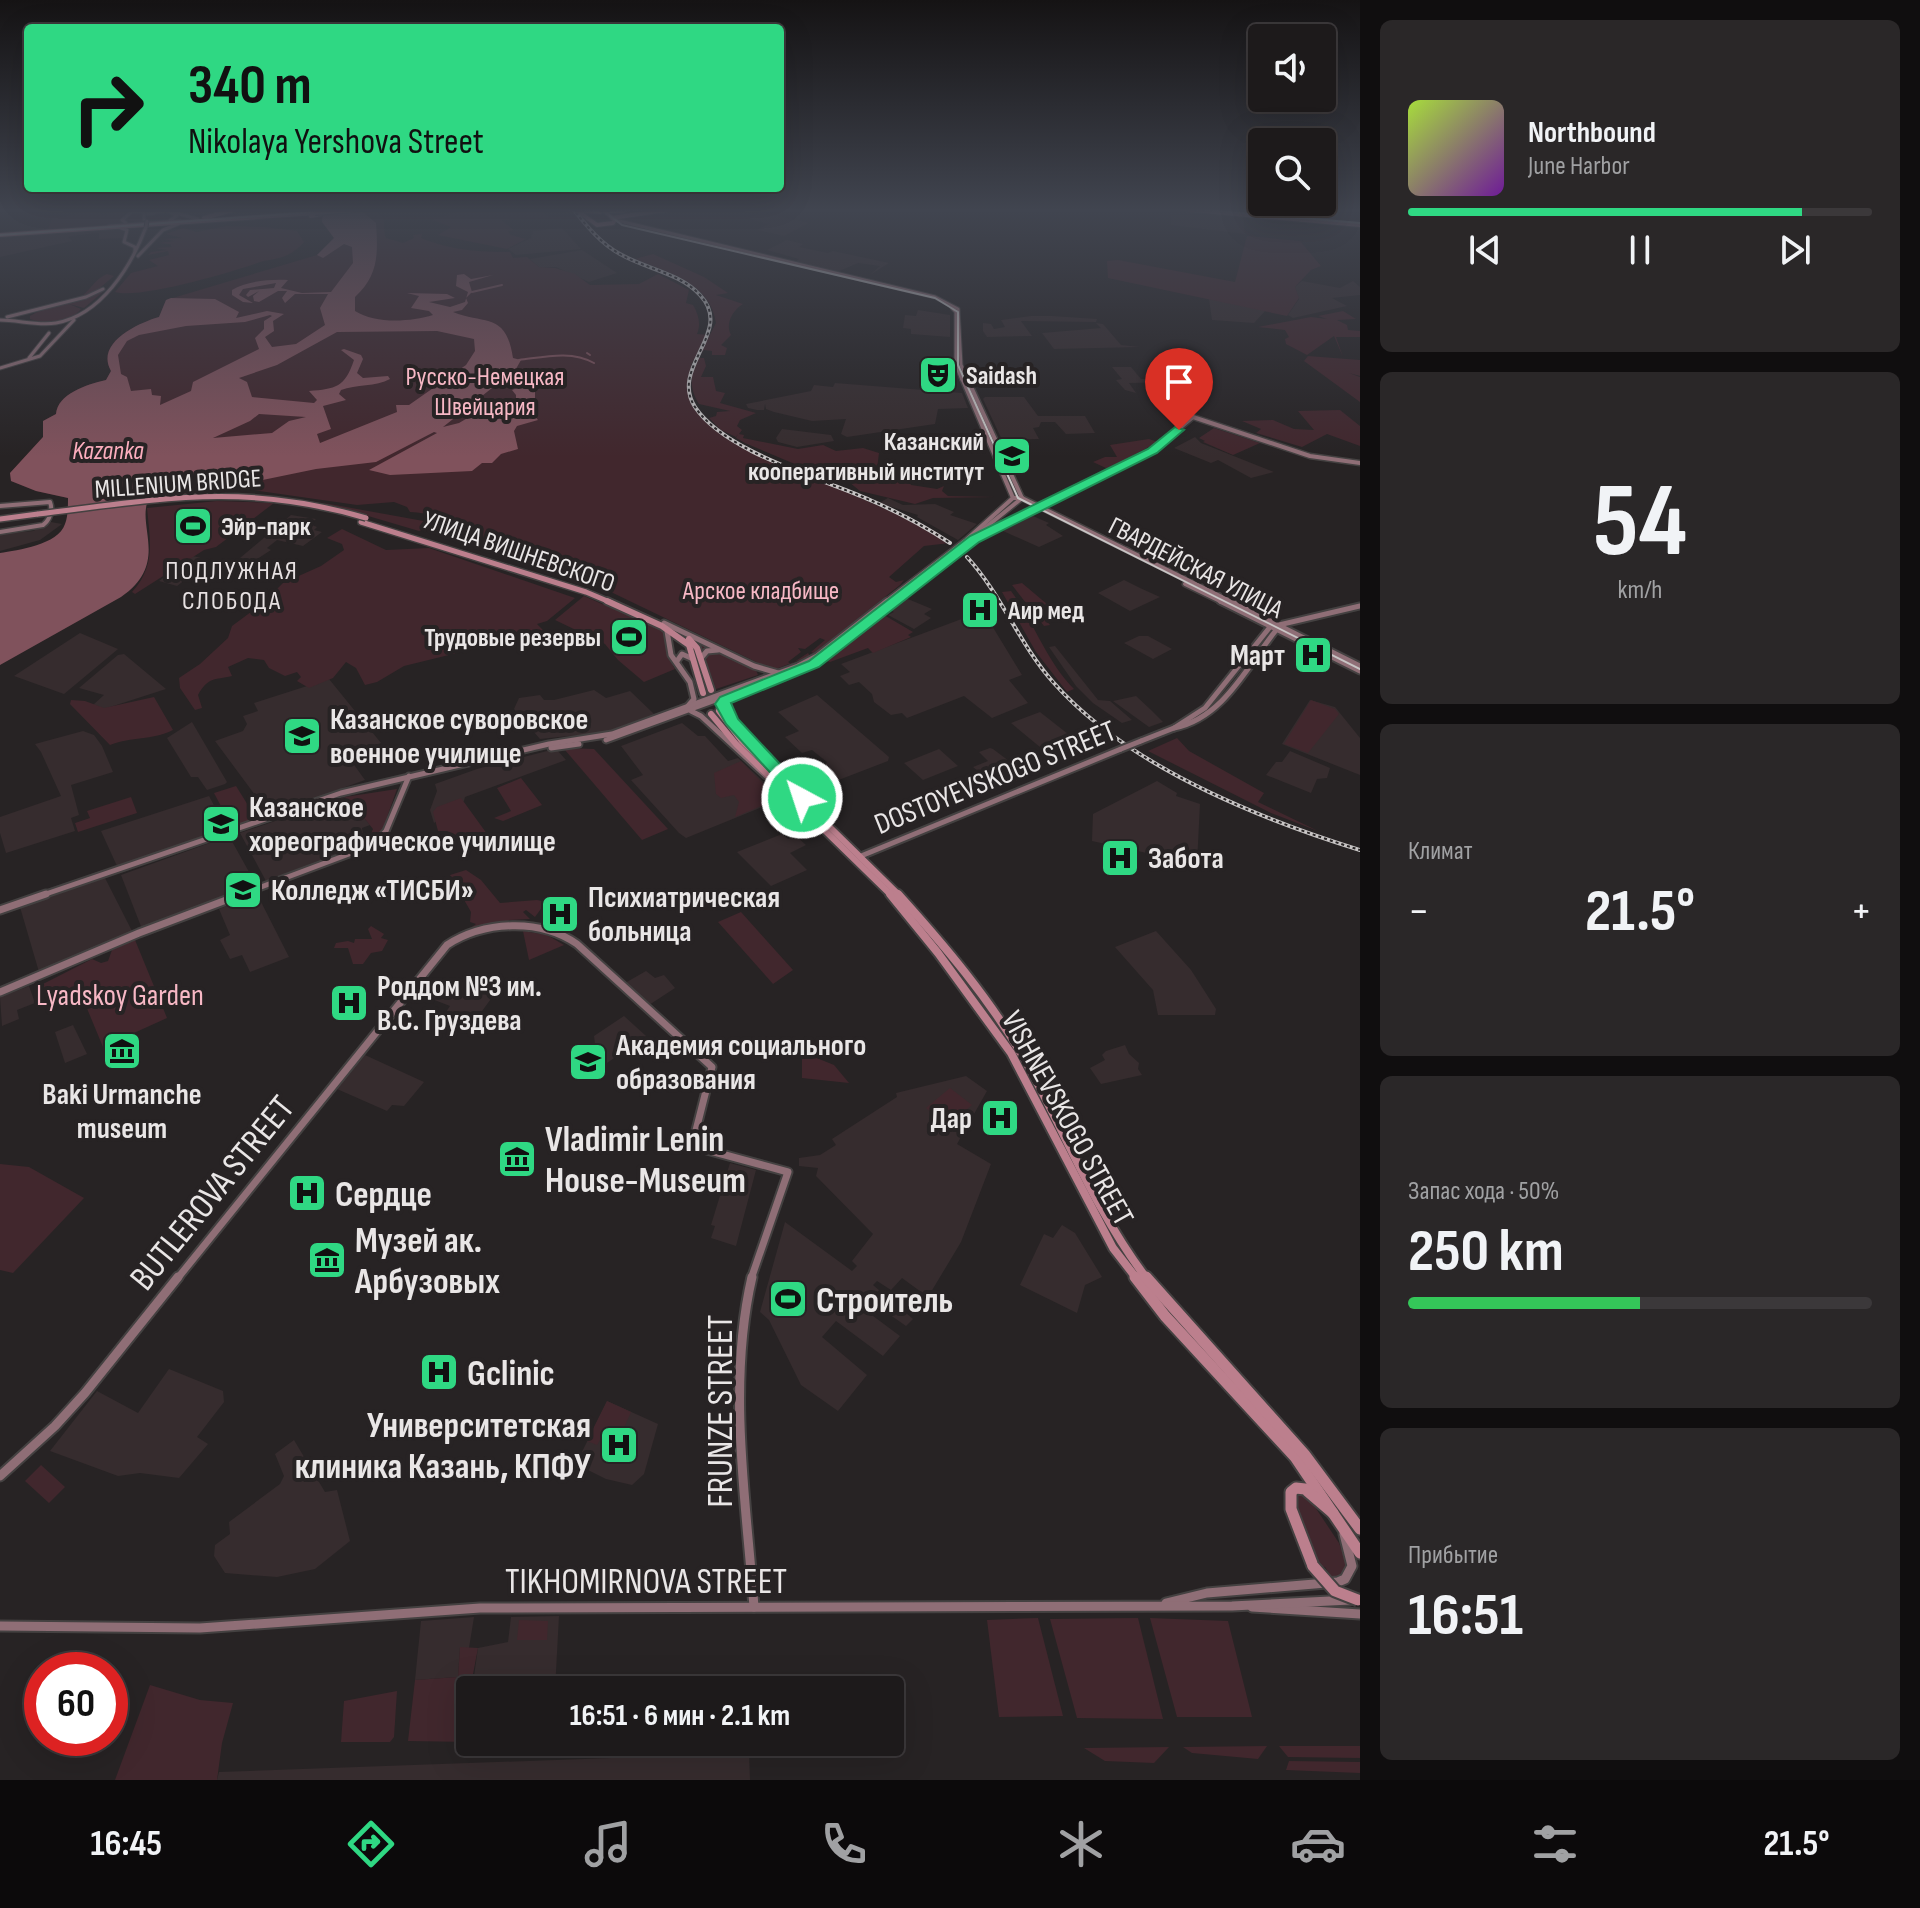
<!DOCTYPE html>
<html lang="ru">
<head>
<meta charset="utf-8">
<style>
	body { margin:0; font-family:"Sofia Sans Condensed",sans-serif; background:#2a2728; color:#f1f3f6; height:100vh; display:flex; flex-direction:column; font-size:30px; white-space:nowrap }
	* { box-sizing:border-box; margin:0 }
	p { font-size:26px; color:#a0a1a3 }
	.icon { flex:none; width:44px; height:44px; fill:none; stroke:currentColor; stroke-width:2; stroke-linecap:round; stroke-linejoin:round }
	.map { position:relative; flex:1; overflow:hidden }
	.side { display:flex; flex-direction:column; gap:20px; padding:20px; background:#100e0f; width:560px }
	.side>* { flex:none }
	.top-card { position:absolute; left:24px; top:24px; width:760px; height:168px; border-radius:8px; box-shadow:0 8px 32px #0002,0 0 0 2px #3b383a; background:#2fd883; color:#111; overflow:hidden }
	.controls { position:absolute; left:1248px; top:24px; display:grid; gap:16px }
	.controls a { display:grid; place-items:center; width:88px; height:88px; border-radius:8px; background:#1d1a1b; box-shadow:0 8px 32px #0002,0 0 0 2px #3b383a; font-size:40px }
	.speed { position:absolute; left:24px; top:1652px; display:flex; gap:16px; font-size:40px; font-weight:700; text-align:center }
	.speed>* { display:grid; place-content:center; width:104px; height:104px; border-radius:50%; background:#1d1a1b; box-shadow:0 8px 32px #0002,0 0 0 2px #3b383a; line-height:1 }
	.speed .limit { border:12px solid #d22; background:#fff; color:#111 }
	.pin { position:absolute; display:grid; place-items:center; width:68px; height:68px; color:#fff; margin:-82px -34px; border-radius:50% 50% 50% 0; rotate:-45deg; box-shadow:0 0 8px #0007 }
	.pin .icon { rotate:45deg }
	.me { position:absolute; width:88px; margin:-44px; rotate:320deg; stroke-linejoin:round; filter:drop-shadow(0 0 6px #0008) }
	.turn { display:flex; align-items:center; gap:28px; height:168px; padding:0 32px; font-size:36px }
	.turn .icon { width:104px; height:104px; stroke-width:2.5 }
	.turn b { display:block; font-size:56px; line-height:68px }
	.big { font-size:60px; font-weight:700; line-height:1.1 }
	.side .widget { flex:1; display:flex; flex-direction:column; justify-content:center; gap:12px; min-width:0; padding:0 28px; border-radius:12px; background:#2a2728 }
	.side .dial { align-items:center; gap:0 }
	.dial b { font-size:104px; line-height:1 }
	.song { display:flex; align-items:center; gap:24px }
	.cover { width:96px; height:96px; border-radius:12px; background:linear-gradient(135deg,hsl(80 70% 55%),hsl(280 70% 35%)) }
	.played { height:8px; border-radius:4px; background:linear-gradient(90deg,#2fd883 85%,#3b383a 85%) }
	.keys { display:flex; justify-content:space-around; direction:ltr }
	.heat { display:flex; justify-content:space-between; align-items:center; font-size:44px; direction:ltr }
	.charge { height:12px; border-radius:6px; background:linear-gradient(90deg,#34c759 50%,#3b383a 0) }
	.trip { position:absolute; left:456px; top:1676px; width:448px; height:80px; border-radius:8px; background:#1d1a1b; box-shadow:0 8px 32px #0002,0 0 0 2px #3b383a; font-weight:700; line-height:80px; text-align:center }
	.menu { display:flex; height:128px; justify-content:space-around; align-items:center; background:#0c0a0b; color:#a0a1a3 }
	.menu .icon { width:56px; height:56px }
	.menu .active { color:#2fd883 }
	.menu b { font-size:36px; color:#f1f3f6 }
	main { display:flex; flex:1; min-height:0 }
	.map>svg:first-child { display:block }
	.built { fill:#362c2e }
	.green { fill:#41272d }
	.water { fill:#80525c; fill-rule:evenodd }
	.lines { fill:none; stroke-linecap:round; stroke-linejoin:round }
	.stream { stroke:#80525c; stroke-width:2 }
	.canal { stroke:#80525c; stroke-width:2 }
	.secondary-far4-casing { stroke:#444141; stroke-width:5 }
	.secondary-far3-casing { stroke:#444141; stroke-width:7 }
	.secondary-far2-casing { stroke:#444141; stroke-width:9 }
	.secondary-far1-casing { stroke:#444141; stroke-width:11 }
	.secondary-casing { stroke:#444141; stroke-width:13 }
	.primary-far4-casing { stroke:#444141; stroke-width:6 }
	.primary-far3-casing { stroke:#444141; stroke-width:8 }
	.primary-far2-casing { stroke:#444141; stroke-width:10 }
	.primary-far1-casing { stroke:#444141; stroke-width:12 }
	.primary-casing { stroke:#444141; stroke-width:15 }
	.secondary-far4 { stroke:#8f6e76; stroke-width:3 }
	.secondary-far3 { stroke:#8f6e76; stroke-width:4 }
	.secondary-far2 { stroke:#8f6e76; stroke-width:5 }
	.secondary-far1 { stroke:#8f6e76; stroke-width:7 }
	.secondary { stroke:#8f6e76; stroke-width:9 }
	.primary-far4 { stroke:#bc7f8d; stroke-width:4 }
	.primary-far3 { stroke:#bc7f8d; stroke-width:5 }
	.primary-far2 { stroke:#bc7f8d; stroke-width:6 }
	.primary-far1 { stroke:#bc7f8d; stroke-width:8 }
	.primary { stroke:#bc7f8d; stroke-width:11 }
	.tram { stroke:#c7c4c4; stroke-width:2 }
	.rail-casing { stroke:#c7c4c4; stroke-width:4 }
	.rail { stroke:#272324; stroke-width:2; stroke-dasharray:3; stroke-linecap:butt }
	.secondary-bridge-far1-casing { stroke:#444141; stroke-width:5; stroke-linecap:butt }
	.secondary-bridge-casing { stroke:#444141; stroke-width:9; stroke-linecap:butt }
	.primary-bridge-far2-casing { stroke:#444141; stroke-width:6; stroke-linecap:butt }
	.primary-bridge-far1-casing { stroke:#444141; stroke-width:8; stroke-linecap:butt }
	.primary-bridge-casing { stroke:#444141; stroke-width:15; stroke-linecap:butt }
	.secondary-bridge-far1 { stroke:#8f6e76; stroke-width:3 }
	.secondary-bridge { stroke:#8f6e76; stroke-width:5 }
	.primary-bridge-far2 { stroke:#bc7f8d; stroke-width:4 }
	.primary-bridge-far1 { stroke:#bc7f8d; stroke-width:5 }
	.primary-bridge { stroke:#bc7f8d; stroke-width:11 }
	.route { fill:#2fd883; stroke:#1f8c55; stroke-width:2 }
	.labels { text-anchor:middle; stroke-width:8; stroke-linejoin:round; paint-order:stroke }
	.far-poi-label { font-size:26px; font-weight:bold; fill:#e9e6e6; stroke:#272324; text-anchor:start }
	.far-park-label { font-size:26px; fill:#f7b8c5; stroke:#272324 }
	.far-water-label { font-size:26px; font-style:italic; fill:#fcaebe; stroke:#272324 }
	.far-street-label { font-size:26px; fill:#e9e6e6; stroke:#272324 }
	.far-neighbourhood-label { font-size:26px; letter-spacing:2px; fill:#e7e1e2; stroke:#272324 }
	.poi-label { font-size:30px; font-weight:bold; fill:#e9e6e6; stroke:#272324; text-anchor:start }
	.street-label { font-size:30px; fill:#e9e6e6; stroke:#272324 }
	.park-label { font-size:30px; fill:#f7b8c5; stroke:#272324 }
	.near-poi-label { font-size:36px; font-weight:bold; fill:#e9e6e6; stroke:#272324; text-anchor:start }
	.near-street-label { font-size:36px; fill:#e9e6e6; stroke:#272324 }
</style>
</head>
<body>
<main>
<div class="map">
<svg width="1360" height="1780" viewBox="0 0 1360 1780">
	<rect width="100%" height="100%" fill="#272324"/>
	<g class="built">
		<path d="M1171,210L1243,216L1245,234L1171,225Z"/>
		<path d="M762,213L809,223L784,236L757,230L768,224L748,218Z"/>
		<path d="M117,228L126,230L124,238L99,239V233L77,235L68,237L72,241L0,257V236Z"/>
		<path d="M562,228L581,249L516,255L508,249L531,238L533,231Z"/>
		<path d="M787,240L803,244L799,247L828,253L833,251L889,263L870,275L880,266L858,263L837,272L795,262L799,259L767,250Z"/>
		<path d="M582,250L617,273L589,282L556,267H539L530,259Z"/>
		<path d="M1302,281L1340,288L1353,281L1360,287V295L1332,298L1347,306L1293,318L1288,315L1299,299L1295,287Z"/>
		<path d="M1209,299L1266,310L1254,323L1212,320Z"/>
		<path d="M918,310L950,315V337L911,334V329L903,328L905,315L916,316Z"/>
		<path d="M1031,316H1052L1097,319L1096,322L1021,321L1032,336L987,337L983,331V323L991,324L994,329L1005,327L1001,320Z"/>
		<path d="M1096,323L1103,324L1121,345L1140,347L1054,349L1042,333L1101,328Z"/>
		<path d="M1164,361L1174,364L1177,382L1129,383L1136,393L1125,390L1116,380L1122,379L1112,367H1131L1141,379H1169L1168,365Z"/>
		<path d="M835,383L962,393L968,408L938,409L935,424L847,437L841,434L846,419L812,421L774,412L766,409L765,404L764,410H757L748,408L746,404L811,391L814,385L833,387Z"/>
		<path d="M985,397H1024L1038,416H1085L1095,433L1066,434L1055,422H1041L1039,427L1033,428L1039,439L1002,440L983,399Z"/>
		<path d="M782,429L831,435L834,441L797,447L778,442L776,438Z"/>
		<path d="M1195,437L1201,443L1274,472L1251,478L1218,460L1211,463L1174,448Z"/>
		<path d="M888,498L903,505L935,504L954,512L950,515L977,524L958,540L917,517L918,515L879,503Z"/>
		<path d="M291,515L316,519L310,524L317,527L314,530L322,532L303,546L277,540L267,548L271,550L254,561L240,558Z"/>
		<path d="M1033,516L1049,523L1046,525L1063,536L1039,547L1003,531Z"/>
		<path d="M51,522L62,524L40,540L0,551V534L33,531Z"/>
		<path d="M193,556L225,564L216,572L199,569L177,586L159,581Z"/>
		<path d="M1124,580L1140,588L1160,597L1130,611L1098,593Z"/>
		<path d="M903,597L932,609L924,614L931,618L914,629L888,615L894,612L889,609Z"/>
		<path d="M983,611L1022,675L1009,680L1028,703L992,718L964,696L907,718L902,713L891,715L874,702L872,694L859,682L849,685L840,676L850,672L841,664Z"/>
		<path d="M80,633L118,649L64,694L14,676Z"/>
		<path d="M1139,636H1148L1172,649L1153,659L1124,643Z"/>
		<path d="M1055,646L1098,700L1110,701L1132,720L1122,723L1093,703L1076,686L1049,647Z"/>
		<path d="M124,654L166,689L104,709L93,705L104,695L79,688L118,655Z"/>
		<path d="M329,679L381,743L352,754V762L365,780L264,816L255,795L215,741L243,731L247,724L243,716L258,711L254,703Z"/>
		<path d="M594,690L606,698L630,691L654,714L607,732L540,739L514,709L519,698L540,695L544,700H554Z"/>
		<path d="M817,695L889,757L888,761L836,781L823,768L827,762L812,750L802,753L785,737L799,731L778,712Z"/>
		<path d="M1136,696L1151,710L1163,722L1149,727L1113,701Z"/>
		<path d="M1310,700L1335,707L1360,738V775L1282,744Z"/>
		<path d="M1040,712L1082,745L1052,757L1011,723Z"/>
		<path d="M192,722L227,782L225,784L207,790L198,777H191L167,738Z"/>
		<path d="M682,723L698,736H705L728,761L738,758L782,799L686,838L679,833L631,780L643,775L621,746Z"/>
		<path d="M83,731L94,735L102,746L113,772L71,785L79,815L71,818L75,831L6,853L0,833V817L61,796L41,752L35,744Z"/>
		<path d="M990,748L993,749L1029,776L999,788L973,767L988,761L979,752Z"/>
		<path d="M939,749L958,766L923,780L904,763Z"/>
		<path d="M551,750L558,751L566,760L465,797L464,801L434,823L430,810L437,791L435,784L477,769Z"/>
		<path d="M1290,751L1330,768L1327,778L1317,779L1311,793L1266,775L1276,762H1282Z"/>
		<path d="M1157,781L1177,793L1176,796L1200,804L1197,864L1092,841L1093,814Z"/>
		<path d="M209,796L226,828L117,866L101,831Z"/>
		<path d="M345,797L357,818L365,819L370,825L362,828L364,843L266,881L240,833Z"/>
		<path d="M782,834L788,839L796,836L806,845L790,853L807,870L771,886L737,852Z"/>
		<path d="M229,836L258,888L142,929L121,875Z"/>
		<path d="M105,878L133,933L39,972L20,907Z"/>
		<path d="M257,894L289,957L250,972L242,955L230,959L220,940L230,935L219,909Z"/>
		<path d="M1156,931L1191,970L1216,1009L1215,1015H1158L1153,990L1115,947Z"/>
		<path d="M646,971L655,978L664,975L675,988L649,1005L625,983Z"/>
		<path d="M465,979L496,986L493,996L469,1029L442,1018L450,1006L419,994L431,980L457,989Z"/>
		<path d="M29,986L35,1003L17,1010L19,1019L2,1026L0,997Z"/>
		<path d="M624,1016L646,1036L604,1065L596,1052L594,1036Z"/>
		<path d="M73,1025L87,1054L65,1063L55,1032Z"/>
		<path d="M1125,1045L1129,1054L1139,1063L1138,1069L1142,1075L1101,1084L1090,1068L1105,1060L1102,1055L1106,1051Z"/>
		<path d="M365,1055L424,1082L404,1106L392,1105L387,1111L337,1089Z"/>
		<path d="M966,1076L987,1091L957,1144L991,1164L961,1242L928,1297L902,1278L891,1290L877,1281L873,1285L913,1319L906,1326L873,1303L861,1307L900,1336L883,1356L836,1321L822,1337L867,1375L838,1411L801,1385L769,1320L760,1312L785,1222L852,1271L857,1266L852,1261L873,1234L816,1176L818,1168L799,1166V1158L820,1155L836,1145L832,1139L897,1097L896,1093Z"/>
		<path d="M730,1163L756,1170L736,1246L711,1238L715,1226L711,1225Z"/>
		<path d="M1062,1225L1075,1233L1102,1277L1085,1285L1077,1313L1020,1285L1044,1234L1053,1238Z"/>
		<path d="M169,1369L223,1391L224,1402L197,1437L208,1444L179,1478L140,1473L118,1476L50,1451L97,1391L138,1413Z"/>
		<path d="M607,1401L658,1424L644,1474L632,1485L606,1479L588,1470L578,1460Z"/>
		<path d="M294,1440L325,1492L337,1490L350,1541L315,1569L277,1577L225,1573L214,1556L215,1545L230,1534L229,1522L280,1484L284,1476L275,1454Z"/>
		<path d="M559,1616L555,1690H472L478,1648L508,1642L511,1617Z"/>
		<path d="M474,1617L469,1648H460L458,1677L415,1680L421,1621Z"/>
		<path d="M749,1753L750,1780H217L219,1772Z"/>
	</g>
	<g class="green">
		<path d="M128,208L119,221L129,211L144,208V211H140L143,212L141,222L121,220L126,224L48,229L52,219L90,211L104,215L116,212L113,210Z"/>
		<path d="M467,208H535L550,217L501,220L514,230L508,231L511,235L526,239L507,249L438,235L451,227L433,220Z"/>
		<path d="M372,211C390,217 381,223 386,238L403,243L414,238L413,235L422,234L421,238C451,250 477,252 510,252L513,258L527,257L539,267L555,268L575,274L590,285L639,284L658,274L689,290L686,303L693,305C699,315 701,325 697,334L709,335L692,363L687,385L695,406L715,429L750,449L919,524L950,543L924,546L889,577L896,582L904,580L900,585L814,653L811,652L825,640L820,638L805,649L798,648L801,652L788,662L791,664L808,653L810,656L773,670L613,593L517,558C498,561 469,542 453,535C445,517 430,513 410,512L407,507L394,502L357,505L245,489L68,503V498L36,491L11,481L10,473L43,437V421L56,414C58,394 85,385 106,380L111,371C95,343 138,323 159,317L166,300L317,255L334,238L320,216Z"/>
		<path d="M268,224L264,227L297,231L304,242C292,256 279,259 263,261C240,270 139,300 115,292L131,273L158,266L149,260L169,255L168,251L148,255L151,252L168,250L155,248L172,247L170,244L158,243L175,241L162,239L182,238L166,234L183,228L197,232L226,226L264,227Z"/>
		<path d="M1247,236L1300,241L1321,266L1311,270L1295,287L1299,298L1287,316L1108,278L1107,261L1118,260L1235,282Z"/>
		<path d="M653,254L704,277L728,293L716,295L743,304C733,310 725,323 731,335L721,345L727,348L725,355H712V351L704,350L700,354L716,323C710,282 668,273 635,259Z"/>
		<path d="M107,274L114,276L89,297L105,290L84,308L69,304L81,309C69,324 47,325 30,319V316C45,306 63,307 78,299C90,292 94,279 107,274Z"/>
		<path d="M1343,311L1356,319L1337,320L1347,325L1348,330L1360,331V337H1336L1343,357L1334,336L1307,355L1286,344L1285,339L1289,337L1285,330L1258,327L1311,317L1327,319L1318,316Z"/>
		<path d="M1308,356L1360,360V376L1349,373L1360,377V402L1304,361Z"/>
		<path d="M697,358H704L706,366L701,377H713L716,391L725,393L720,403L756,413L740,420L737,426L742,430L739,434L744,435L743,438L798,449L823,445L836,451L863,448L879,453L877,469H866L863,473L870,474L873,479L909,481L911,485L937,489L944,486L942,491L948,496L995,497L933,498L915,504L860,491L849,482L855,475L847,480L828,478L745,443L736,438L738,434L736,437L721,430L709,418L716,416L717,412L730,411L699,404C689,388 690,375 697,358Z"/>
		<path d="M1340,410L1360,426V446L1327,434L1302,447L1256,433L1261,429L1242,421L1273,420L1294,429L1314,430L1298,411Z"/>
		<path d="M1214,428L1260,443L1233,455L1203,442L1205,441L1199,438Z"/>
		<path d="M1149,439L1158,442L1108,469L1093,462L1105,457H1117L1110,445Z"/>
		<path d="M217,501L274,503L216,547L204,550L135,594L132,592C156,566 150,541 147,508Z"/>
		<path d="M324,503L429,522L433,526L419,531Z"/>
		<path d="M342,529L386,550L429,548L575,598L547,621L537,624L544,631L527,636L525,633L518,635L514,630L453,654L404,666L377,682L365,685L356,668L346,662L333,678L309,688L297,681L301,677L297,672L285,676L269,668L264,660L248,658L228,667L232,676C214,680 208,677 198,695L202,708L195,710L180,688L179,678L200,664L228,638L232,626L263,603L283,583L321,566L344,550L342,544L327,538Z"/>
		<path d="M1022,583L1054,610L1041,614L1050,625L1044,626L1012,585Z"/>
		<path d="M1011,591C1034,622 1046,661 1074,689L1067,692L1036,652L1002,592Z"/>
		<path d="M584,596L663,631C671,641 666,655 675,669L644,682L618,660L605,644L555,620Z"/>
		<path d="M884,615L913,632L908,635L911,637L873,653L868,648L830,662L826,661Z"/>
		<path d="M689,635L755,668L758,675L716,689L704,655L705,650L702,652Z"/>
		<path d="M154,697L173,730C150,741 133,736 110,745L70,704L71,700L85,701L104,708Z"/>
		<path d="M1311,700L1335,709L1339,714L1308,753L1284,744Z"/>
		<path d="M1177,738L1189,751L1264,793L1258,802L1318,831L1271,813L1148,751Z"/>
		<path d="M567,748L594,749L668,829L642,840L565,750Z"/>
		<path d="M741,761L778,799L735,817L739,802L734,795L721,798L716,794L714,773Z"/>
		<path d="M521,778L542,805L503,821L494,818L511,811L497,788Z"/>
		<path d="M236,786L256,818L232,827L214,793Z"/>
		<path d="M397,789L381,834L367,843L373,829L365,819L359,821L345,797Z"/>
		<path d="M131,797L137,813L78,832L75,823L90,818L87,811Z"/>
		<path d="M461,798L490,838L474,843L447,831H438L433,812L437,807Z"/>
		<path d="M466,870L481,880L500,903L537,900L546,902L535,917L526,910L523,912L530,919L509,920L492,930H468L476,924L470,922L471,912L450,875Z"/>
		<path d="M741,912L793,970L773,984L718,922Z"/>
		<path d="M371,926L384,934L381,938L388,940L382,951L371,953L363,964H353L348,948H334L336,943L348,941L354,943L355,939H372L368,929Z"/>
		<path d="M523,931L547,935L564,945L529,960Z"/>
		<path d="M135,940L167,1018L103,1047L81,994L51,1007L43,984L92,959L101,963L108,961L112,950Z"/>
		<path d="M802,1052L834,1065L849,1083L802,1078Z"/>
		<path d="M950,1088L972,1105L948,1125L926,1108Z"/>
		<path d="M0,1164L29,1167L84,1198L13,1273L0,1270Z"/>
		<path d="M607,1401L631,1412L617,1443L602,1436L597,1445L587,1441Z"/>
		<path d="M41,1465L65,1487L49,1503L25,1481Z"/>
		<path d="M1305,1492L1339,1543L1348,1567L1342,1576L1332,1578L1325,1567L1316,1565L1291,1494Z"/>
		<path d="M1038,1618L1063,1716L999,1717L987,1620Z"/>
		<path d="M1138,1618L1163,1719L1077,1718L1050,1619Z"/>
		<path d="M1150,1618L1228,1621L1252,1717H1177Z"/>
		<path d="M519,1620L548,1621L547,1640H517Z"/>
		<path d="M460,1647L478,1648L470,1690V1742L408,1741L415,1680L458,1677Z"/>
		<path d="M150,1685L200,1700L233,1703L222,1743L217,1780H115Z"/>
		<path d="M397,1691L394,1737L390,1742H341L344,1701Z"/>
		<path d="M1267,1746L1258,1759L1192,1753L1183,1747Z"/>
		<path d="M1279,1746H1360V1758L1288,1757Z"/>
		<path d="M1169,1747L1154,1763L1105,1761L1084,1748Z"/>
		<path d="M1289,1761L1360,1762V1773L1286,1770Z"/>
	</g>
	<path class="water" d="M323,208H358L376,223C378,253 379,275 355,297V311C375,324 410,322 433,315L429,311L411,308L419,296L407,293L447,294L455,298L429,302L450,307L465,302L468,292L456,286L457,275L464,274L471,279L493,275L469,282L472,292L466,298L468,303L462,310L453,312C486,325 506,312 513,358L521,360L512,376L506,378L511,384L492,388L443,427L459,423L488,406L508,413L516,407V395L512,390L520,387L535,391V403L520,409L532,413L538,420L517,426L514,431L518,449L501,454L492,463H482L472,471L390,475L369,470L437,433L434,432L376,462L316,469L228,487L151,495C132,522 173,561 121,597L0,665V553C18,550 58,545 65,524C68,517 68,505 68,498L36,491L11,481L10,473L43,437V421L56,414C58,394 85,385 106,380L111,371C95,343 138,323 159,317L166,300L171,298L215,299L239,312L236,318L267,311L284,314L273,321L274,331L265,337L272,347L296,344L325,325L320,308L328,294H295L285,303L282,298L287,291H278L259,302L254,301L253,296L259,291L248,297L246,295L250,290L274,288L276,283L243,289L239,295L253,303L243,302L232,295V290C246,281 271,279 288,280L281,288L302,293L331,292L353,263L352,247L344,244L323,258L317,255L334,238L322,222ZM270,315L272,316L264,321V329L255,338L259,349L193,382L191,391L160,405L161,396L152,395L151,389L131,391L127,377L121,374L118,355L127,341L139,335L186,326L245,322ZM437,331L474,339L475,351L466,365L409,405H396L397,412L320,443L317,434L331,429L323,406L346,400L339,394L341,390C356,384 376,387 390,379L388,376L363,378L357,373L363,359L361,355L344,349L341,350L354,360C345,387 336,389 309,391L317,400L314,403L252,397L247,382L239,378L277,365L337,332ZM259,414L306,417L289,421L272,433L213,438L250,421Z"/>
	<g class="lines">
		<g class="stream">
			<path d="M587,353L590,355"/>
			<path d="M519,360C544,357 571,350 594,363"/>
		</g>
		<path class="canal" d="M472,292L502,285"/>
		<g class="secondary-far4-casing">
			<g id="secondary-far4">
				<path d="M175,213L198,219"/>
				<path d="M148,214L167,210L177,216L170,220"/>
				<path d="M615,220L935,297L958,309L961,365L968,380"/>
				<path d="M126,223L122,220L133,211L144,212V219"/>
				<path d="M109,226L180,221"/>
				<path d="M121,228L127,230L124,242L135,247V251"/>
				<path d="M138,256L163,230L178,224"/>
				<path d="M952,308L956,312V365L962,380"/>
				<path d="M7,317L86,297L103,289"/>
				<path d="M0,320C18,320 38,326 56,323C101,315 131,267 146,227"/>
				<path d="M29,358L49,333"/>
				<path d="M0,368L40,356L74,320"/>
			</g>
		</g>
		<g class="secondary-far3-casing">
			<g id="secondary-far3">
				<path d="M962,378L1013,498"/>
				<path d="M967,378L1022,498"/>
				<path d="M0,506L50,502C53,510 50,520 43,525L0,532"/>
				<path d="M982,536L1152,451L1193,417L1310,456L1360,463"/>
				<path d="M1185,584L1224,603"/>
				<path d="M884,603L966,540L1013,498H1022L1234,603"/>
				<path d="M892,603L1022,498"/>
			</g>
		</g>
		<g class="secondary-far2-casing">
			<g id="secondary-far2">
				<path d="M1220,601L1360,671"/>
				<path d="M1230,601L1360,666"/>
				<path d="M664,623L754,666L778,673"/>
				<path d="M667,631L671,655L690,682L694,699L688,706"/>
				<path d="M701,658L707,651L718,650"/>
				<path d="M677,661L682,654L693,659"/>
				<path d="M726,701L723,704L738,727L794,789"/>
				<path d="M691,711L701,716L778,787"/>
				<path d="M1174,728C1224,718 1247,666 1277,629"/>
				<path d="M606,740L814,664L895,601"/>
				<path d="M1141,741L1174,728L1205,708L1270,627L1360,606"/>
				<path d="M551,748L579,744"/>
				<path d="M861,856L1121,749"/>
				<path d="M40,896L341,793L549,744L612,734L798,666L817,656L887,601"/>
				<path d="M237,896L373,845L386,831L409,776"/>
			</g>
		</g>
		<g class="secondary-far1-casing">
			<g id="secondary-far1">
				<path d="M0,910L46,894"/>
				<path d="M0,992L139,933L242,894"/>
				<path d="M177,1279L447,945C484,921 540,918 577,944L712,1067L692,1146L788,1172L751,1279"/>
			</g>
		</g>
		<g class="secondary-casing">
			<g id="secondary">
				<path d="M752,1277C727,1385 746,1499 754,1607"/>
				<path d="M0,1476L55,1426L85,1393L178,1277"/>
				<path d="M1166,1603L1207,1593L1338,1582L1345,1579L1352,1566L1344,1534"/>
				<path d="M1252,1607L1360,1614"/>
				<path d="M0,1626L200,1628L480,1608L1232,1606L1350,1600"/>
			</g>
		</g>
		<g class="primary-far4-casing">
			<g id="primary-far4">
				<path d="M550,208L600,212"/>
				<path d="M1169,208L1360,225"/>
				<path d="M609,211H623"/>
				<path d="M579,212L597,225L613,223L615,220L610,216"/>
				<path d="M311,216L321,214L316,208"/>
				<path d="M204,218L236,209L300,208"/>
				<path d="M612,218L679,208"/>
				<path d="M0,235L315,213"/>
			</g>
		</g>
		<g class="primary-far3-casing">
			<g id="primary-far3">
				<path d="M0,519L38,514"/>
				<path d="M361,522L586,592L612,603"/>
			</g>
		</g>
		<g class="primary-far2-casing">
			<g id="primary-far2">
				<path d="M607,601L662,626L689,645L703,693"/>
				<path d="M689,639L697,648L711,690"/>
				<path d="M719,711L741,740L900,896"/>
				<path d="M711,714L736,744L892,896"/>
			</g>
		</g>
		<g class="primary-far1-casing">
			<g id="primary-far1">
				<path d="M890,894L938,953L1011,1053L1113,1248L1137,1279"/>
				<path d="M898,894C944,945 990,999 1025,1060C1067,1135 1094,1209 1147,1279"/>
			</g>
		</g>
		<g class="primary-casing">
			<g id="primary">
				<path d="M1135,1277L1165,1316L1295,1457L1360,1553"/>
				<path d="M1146,1277L1305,1455L1360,1529"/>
				<path d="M1313,1566L1291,1509V1492L1296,1488L1305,1489L1333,1513"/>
			</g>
		</g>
		<use href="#secondary-far4" class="secondary-far4"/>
		<use href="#secondary-far3" class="secondary-far3"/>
		<use href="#secondary-far2" class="secondary-far2"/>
		<use href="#secondary-far1" class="secondary-far1"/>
		<use href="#secondary" class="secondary"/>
		<use href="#primary-far4" class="primary-far4"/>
		<use href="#primary-far3" class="primary-far3"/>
		<use href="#primary-far2" class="primary-far2"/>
		<use href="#primary-far1" class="primary-far1"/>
		<use href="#primary" class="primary"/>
		<g class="tram">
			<path d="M558,208L599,212"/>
			<path d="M600,208L622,225L935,298L958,312V365L1018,498L1360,669"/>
			<path d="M1184,208L1360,223"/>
			<path d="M610,212L666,208"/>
			<path d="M0,235L371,208"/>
		</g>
		<g class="rail-casing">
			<g id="rail">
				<path d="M572,208C586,225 600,243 620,254C646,269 680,273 700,295C735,332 669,367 695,407C725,452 820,478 870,500C898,512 924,526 950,543"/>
				<path d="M967,557C1002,595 1019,644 1053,682C1126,765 1257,818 1360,850"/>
			</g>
		</g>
		<use href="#rail" class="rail"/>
		<g class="secondary-bridge-far1-casing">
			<path id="secondary-bridge-far1" d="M146,227L147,221"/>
		</g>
		<g class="secondary-bridge-casing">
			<path id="secondary-bridge" d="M1121,749L1141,741"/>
		</g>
		<g class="primary-bridge-far2-casing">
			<g id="primary-bridge-far2">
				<path d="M576,208L579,212"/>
				<path d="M604,210L608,214"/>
				<path d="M315,213L379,208"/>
			</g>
		</g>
		<g class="primary-bridge-far1-casing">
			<path id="primary-bridge-far1" d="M38,514C160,499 244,482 366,518"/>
		</g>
		<g class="primary-bridge-casing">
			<path id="primary-bridge" d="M1313,1566L1335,1591L1358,1600"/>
		</g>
		<use href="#secondary-bridge-far1" class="secondary-bridge-far1"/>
		<use href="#secondary-bridge" class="secondary-bridge"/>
		<use href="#primary-bridge-far2" class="primary-bridge-far2"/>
		<use href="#primary-bridge-far1" class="primary-bridge-far1"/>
		<use href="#primary-bridge" class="primary-bridge"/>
	</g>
	<linearGradient id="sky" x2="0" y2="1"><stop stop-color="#151314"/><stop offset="0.46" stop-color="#414550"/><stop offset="1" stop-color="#414550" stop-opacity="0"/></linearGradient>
	<rect width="1360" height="457" fill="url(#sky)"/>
	<path class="route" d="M1175,427L1184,430L1157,453L979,542L819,667L731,703L738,719L808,794L810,798L808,801H796L726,724L715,704L720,697L809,661L970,536L1148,449Z"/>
	<defs>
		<g id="theatre-square" transform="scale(2)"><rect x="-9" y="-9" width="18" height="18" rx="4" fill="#2fd883" stroke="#272324"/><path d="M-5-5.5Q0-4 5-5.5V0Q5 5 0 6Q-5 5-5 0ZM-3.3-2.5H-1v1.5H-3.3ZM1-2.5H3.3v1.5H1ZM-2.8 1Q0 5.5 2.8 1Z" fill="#111"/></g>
		<g id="university-square" transform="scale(2)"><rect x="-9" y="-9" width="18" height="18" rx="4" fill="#2fd883" stroke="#272324"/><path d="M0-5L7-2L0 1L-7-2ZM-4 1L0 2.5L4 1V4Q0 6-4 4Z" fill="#111"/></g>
		<g id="stadium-square" transform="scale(2)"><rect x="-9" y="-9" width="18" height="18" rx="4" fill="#2fd883" stroke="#272324"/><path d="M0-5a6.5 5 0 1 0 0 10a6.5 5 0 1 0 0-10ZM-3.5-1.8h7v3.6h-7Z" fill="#111"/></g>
		<g id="hospital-square" transform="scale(2)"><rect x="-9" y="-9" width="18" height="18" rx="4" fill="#2fd883" stroke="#272324"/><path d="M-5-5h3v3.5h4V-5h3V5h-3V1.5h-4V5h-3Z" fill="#111"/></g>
		<g id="museum-square" transform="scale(2)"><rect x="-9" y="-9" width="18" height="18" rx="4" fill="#2fd883" stroke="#272324"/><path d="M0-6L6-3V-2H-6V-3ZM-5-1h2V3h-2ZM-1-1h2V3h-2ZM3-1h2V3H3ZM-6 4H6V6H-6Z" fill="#111"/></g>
	</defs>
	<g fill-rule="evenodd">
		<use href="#theatre-square" x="938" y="375"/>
		<use href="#university-square" x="1012" y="456"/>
		<use href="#stadium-square" x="193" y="526"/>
		<use href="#hospital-square" x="980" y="610"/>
		<use href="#stadium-square" x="629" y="637"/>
		<use href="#hospital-square" x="1313" y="655"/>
		<use href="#university-square" x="302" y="736"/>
		<use href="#university-square" x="221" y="824"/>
		<use href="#hospital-square" x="1120" y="858"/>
		<use href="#university-square" x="243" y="890"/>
		<use href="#hospital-square" x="560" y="914"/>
		<use href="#hospital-square" x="349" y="1003"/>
		<use href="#museum-square" x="122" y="1051"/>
		<use href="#university-square" x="588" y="1062"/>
		<use href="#hospital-square" x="1000" y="1118"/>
		<use href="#museum-square" x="517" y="1159"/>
		<use href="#hospital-square" x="307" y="1193"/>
		<use href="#museum-square" x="327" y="1260"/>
		<use href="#stadium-square" x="788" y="1299"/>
		<use href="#hospital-square" x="439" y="1372"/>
		<use href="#hospital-square" x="619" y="1445"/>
	</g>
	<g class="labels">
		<g class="far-poi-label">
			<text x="966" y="384">Saidash</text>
			<text x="984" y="450" text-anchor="end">Казанский<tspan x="984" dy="30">кооперативный институт</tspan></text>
			<text x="221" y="535">Эйр-парк</text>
			<text x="1008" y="619">Аир мед</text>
			<text x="601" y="646" text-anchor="end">Трудовые резервы</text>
		</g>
		<g class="far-park-label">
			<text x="485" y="385">Русско-Немецкая<tspan x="485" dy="30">Швейцария</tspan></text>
			<text x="761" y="599">Арское кладбище</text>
		</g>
		<g class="far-water-label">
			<text x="108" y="459">Kazanka</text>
		</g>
		<g class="far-street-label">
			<text transform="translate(178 483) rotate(-4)" y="9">MILLENIUM BRIDGE</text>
			<text transform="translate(519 551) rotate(19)" y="9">УЛИЦА ВИШНЕВСКОГО</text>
			<text transform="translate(1196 567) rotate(27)" y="9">ГВАРДЕЙСКАЯ УЛИЦА</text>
		</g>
		<g class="far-neighbourhood-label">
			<text x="232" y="579">ПОДЛУЖНАЯ<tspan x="232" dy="30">СЛОБОДА</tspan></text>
		</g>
		<g class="poi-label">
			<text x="1285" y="665" text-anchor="end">Март</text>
			<text x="330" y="729">Казанское суворовское<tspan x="330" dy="34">военное училище</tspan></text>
			<text x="249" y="817">Казанское<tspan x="249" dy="34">хореографическое училище</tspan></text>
			<text x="1148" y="868">Забота</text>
			<text x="271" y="900">Колледж «ТИСБИ»</text>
			<text x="588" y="907">Психиатрическая<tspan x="588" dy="34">больница</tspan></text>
			<text x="377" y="996">Роддом №3 им.<tspan x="377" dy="34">В.С. Груздева</tspan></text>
			<text x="616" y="1055">Академия социального<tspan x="616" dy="34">образования</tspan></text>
			<text x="122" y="1104" text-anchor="middle">Baki Urmanche<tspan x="122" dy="34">museum</tspan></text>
			<text x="972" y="1128" text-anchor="end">Дар</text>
		</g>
		<g class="street-label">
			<text transform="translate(995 777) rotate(-22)" y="10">DOSTOYEVSKOGO STREET</text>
			<text transform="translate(1068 1118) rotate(61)" y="10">VISHNEVSKOGO STREET</text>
		</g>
		<g class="park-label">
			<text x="120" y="1005">Lyadskoy Garden</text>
		</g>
		<g class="near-poi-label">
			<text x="545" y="1151">Vladimir Lenin<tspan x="545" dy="41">House-Museum</tspan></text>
			<text x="335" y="1206">Сердце</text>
			<text x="355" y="1252">Музей ак.<tspan x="355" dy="41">Арбузовых</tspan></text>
			<text x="816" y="1312">Строитель</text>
			<text x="467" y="1385">Gclinic</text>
			<text x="591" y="1437" text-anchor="end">Университетская<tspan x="591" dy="41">клиника Казань, КПФУ</tspan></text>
		</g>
		<g class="near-street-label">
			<text transform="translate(211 1192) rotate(-51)" y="13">BUTLEROVA STREET</text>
			<text transform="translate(719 1411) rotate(-90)" y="13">FRUNZE STREET</text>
			<text x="646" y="1593">TIKHOMIRNOVA STREET</text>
		</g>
	</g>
</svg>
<div class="controls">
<a><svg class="icon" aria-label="sound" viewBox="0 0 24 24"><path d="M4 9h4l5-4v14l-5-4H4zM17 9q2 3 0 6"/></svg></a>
<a><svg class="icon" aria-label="search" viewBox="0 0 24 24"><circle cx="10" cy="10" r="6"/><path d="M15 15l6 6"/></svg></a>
</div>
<div class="speed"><div class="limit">60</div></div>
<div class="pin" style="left:1179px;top:430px;background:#d93025"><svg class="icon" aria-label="arrive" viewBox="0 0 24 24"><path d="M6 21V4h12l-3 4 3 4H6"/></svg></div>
<svg class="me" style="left:802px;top:798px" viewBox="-20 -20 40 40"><circle r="17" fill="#2fd883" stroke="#fff" stroke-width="3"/><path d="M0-11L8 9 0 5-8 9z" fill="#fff"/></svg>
<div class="trip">16:51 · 6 мин · 2.1 km</div>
<div class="top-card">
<div class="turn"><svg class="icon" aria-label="right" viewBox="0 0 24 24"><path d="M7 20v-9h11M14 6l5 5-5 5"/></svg><div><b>340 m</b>Nikolaya Yershova Street</div></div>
</div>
</div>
<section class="side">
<div class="widget">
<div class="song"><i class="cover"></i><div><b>Northbound</b><p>June Harbor</p></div></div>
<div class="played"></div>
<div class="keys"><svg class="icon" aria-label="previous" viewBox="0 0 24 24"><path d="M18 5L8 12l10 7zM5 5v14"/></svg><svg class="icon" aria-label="pause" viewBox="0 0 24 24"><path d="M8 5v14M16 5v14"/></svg><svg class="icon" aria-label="next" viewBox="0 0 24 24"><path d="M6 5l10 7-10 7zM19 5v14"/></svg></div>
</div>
<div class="widget dial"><b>54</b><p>km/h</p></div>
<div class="widget"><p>Климат</p>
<div class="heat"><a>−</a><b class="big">21.5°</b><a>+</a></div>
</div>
<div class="widget"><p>Запас хода · 50%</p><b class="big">250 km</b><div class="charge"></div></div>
<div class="widget"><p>Прибытие</p><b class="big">16:51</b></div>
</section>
</main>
<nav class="menu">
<b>16:45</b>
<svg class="icon active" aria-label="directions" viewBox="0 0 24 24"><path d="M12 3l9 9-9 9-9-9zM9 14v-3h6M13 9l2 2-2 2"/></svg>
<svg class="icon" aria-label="music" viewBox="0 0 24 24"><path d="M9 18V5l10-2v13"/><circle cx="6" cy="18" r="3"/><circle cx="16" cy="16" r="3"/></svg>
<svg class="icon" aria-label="phone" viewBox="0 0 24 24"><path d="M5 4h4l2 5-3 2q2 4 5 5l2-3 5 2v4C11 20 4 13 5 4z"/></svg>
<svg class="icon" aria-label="climate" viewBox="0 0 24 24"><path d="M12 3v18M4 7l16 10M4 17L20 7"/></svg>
<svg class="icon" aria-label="car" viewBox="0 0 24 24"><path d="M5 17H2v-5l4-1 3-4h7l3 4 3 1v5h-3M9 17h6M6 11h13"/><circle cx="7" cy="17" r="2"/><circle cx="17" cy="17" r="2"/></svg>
<svg class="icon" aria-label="filters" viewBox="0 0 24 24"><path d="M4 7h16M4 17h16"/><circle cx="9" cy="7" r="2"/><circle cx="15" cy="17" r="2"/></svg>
<b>21.5°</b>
</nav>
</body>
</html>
